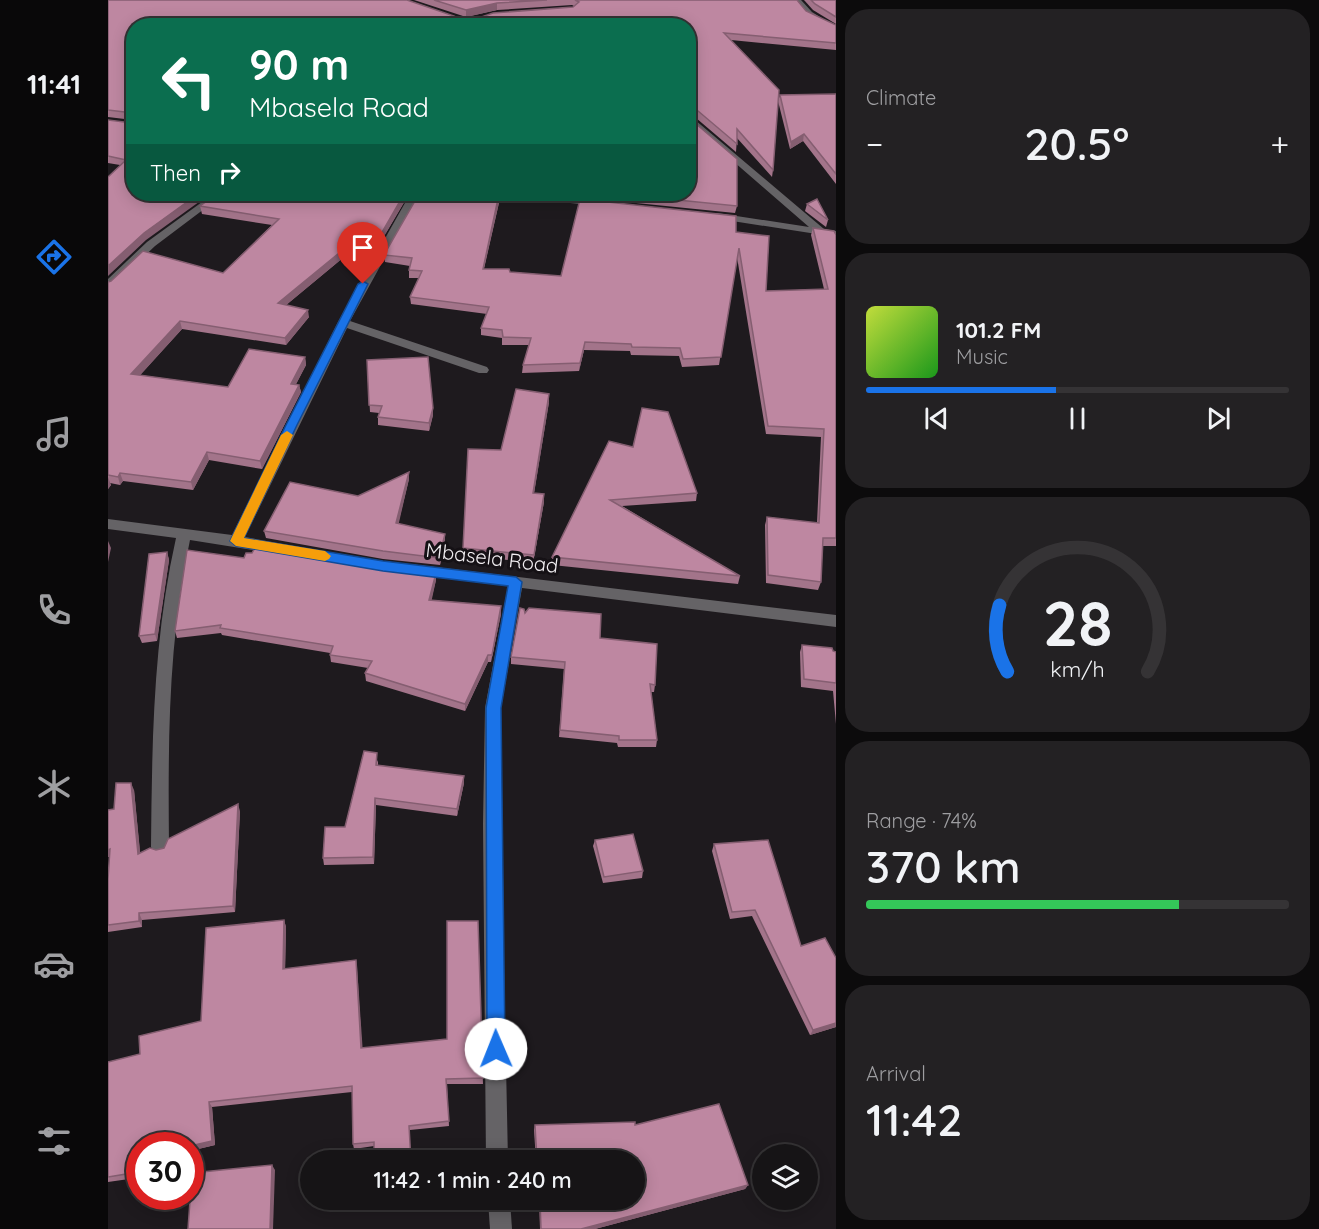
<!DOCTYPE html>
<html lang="en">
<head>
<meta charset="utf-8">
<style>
	body { margin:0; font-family:Quicksand,sans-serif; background:#232123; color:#f1f3f6; height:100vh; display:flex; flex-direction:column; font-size:22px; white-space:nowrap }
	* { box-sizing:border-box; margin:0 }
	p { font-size:20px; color:#9e9ea1 }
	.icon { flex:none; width:33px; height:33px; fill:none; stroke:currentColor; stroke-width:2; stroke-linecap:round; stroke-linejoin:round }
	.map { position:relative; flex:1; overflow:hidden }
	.panel { display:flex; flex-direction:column; gap:9px; padding:9px; background:#0c0b0c; width:483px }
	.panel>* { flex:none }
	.banner { position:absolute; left:18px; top:18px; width:570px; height:183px; border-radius:24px; box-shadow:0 3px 15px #0003,0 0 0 2px #353335; background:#0b6e4f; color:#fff; overflow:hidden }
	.fabs { position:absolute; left:644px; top:1144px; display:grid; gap:12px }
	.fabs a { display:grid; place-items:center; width:66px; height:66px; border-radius:50%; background:#161416; box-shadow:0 3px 15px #0003,0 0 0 2px #353335; font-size:30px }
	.speed { position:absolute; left:18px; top:1132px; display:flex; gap:12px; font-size:30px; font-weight:700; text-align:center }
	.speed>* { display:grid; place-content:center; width:78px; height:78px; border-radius:50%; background:#161416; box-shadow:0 3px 15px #0003,0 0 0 2px #353335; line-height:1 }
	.speed .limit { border:9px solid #d22; background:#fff; color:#111 }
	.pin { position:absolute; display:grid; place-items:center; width:51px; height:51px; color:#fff; margin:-62px -26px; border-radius:50% 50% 50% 0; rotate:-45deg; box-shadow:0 0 6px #0007 }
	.pin .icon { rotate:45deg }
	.me { position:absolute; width:66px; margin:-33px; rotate:359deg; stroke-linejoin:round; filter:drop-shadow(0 0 4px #0008) }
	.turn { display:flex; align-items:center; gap:21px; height:126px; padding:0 24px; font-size:27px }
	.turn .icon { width:78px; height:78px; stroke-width:2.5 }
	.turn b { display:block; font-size:42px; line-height:51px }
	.then { display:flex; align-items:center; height:57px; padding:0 24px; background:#0003; gap:12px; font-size:22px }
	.big { font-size:45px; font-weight:600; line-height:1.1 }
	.panel .card { flex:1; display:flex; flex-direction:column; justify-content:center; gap:9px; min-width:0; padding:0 21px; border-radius:24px; background:#232123 }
	.panel .dial { align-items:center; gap:0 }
	.dial svg { height:156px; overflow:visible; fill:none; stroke:#353335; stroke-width:7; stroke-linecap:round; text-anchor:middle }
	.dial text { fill:#f1f3f6; stroke:none }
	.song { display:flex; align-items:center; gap:18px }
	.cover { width:72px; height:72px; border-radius:9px; background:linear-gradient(135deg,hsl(70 70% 55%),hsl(120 70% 35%)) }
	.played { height:6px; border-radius:3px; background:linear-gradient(90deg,#1a73e8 45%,#353335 45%) }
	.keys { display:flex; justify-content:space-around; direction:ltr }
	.heat { display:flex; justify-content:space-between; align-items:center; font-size:33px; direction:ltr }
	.charge { height:9px; border-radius:4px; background:linear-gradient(90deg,#34c759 74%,#353335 0) }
	.trip { position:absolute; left:192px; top:1150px; width:345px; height:60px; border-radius:30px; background:#161416; box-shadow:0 3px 15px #0003,0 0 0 2px #353335; font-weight:600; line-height:60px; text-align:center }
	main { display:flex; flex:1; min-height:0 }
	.dock { display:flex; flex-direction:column; width:108px; justify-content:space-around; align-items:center; background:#090809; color:#9e9ea1 }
	.dock .icon { width:42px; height:42px }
	.dock .active { color:#1a73e8 }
	.dock b { font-size:27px; color:#f1f3f6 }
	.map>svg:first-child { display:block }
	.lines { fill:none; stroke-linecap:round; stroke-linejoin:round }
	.street { fill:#656366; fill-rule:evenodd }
	.wall { fill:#a3748a }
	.shaded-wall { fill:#855e71 }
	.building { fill:#be87a1; stroke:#855e71; stroke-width:1.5 }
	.route { fill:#1a73e8; stroke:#114b97; stroke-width:1.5 }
	.slow { fill:#f59e0b }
	.labels { text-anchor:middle; stroke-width:6; stroke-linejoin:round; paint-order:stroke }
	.street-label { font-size:20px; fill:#f0edf0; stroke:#151115 }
</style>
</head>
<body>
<main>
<nav class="dock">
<b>11:41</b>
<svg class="icon active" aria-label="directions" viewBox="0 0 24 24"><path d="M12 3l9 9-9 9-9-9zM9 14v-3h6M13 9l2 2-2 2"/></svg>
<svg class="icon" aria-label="music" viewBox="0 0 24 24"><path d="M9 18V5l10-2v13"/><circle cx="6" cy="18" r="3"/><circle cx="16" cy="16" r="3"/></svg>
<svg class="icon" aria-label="phone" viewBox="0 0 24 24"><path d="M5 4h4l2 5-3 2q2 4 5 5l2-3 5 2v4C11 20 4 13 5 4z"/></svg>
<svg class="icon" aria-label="climate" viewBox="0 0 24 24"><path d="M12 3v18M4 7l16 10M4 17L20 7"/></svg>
<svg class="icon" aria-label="car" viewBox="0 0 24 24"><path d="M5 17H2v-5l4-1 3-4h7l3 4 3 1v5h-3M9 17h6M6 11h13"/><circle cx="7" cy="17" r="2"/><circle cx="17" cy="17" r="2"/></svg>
<svg class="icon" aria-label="filters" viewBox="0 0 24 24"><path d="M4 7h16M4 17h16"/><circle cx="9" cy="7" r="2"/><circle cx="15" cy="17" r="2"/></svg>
</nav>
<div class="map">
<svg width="728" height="1229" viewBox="0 0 728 1229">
	<rect width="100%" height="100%" fill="#1e1a1e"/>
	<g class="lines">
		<g class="street">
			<path d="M287,0H299L373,26H360Z"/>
			<path d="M685,0H693L704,12L728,27V32L698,16Z"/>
			<path d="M580,114L716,229L728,231V237L605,218V214L609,213L701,227L580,122Z"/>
			<path d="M105,194H116L47,246L4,287L0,288V279L39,242Z"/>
			<path d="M302,194H312L242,321L379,367L381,370L379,373H371L239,328L137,537L219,552L226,557L224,561L219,562L82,540C60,641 60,744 61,847L58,853L52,855L46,853L43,847C44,743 45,640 68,538L0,529V519L124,535L230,322Z"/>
			<path d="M402,194H430L490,200L495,203L490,206L407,197Z"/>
			<path d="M302,564L728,615V627L414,588L393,708V824L400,1161H378L375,824L377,708L400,586L297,573L295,569Z"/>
			<path d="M380,1200H402L404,1229H382Z"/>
		</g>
	</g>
	<g class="wall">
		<path d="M0,0L346,22L362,21L465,7L466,6L464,5L389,10L358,17L306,0H689L698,11L728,25V50L623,40L665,170L664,177L629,138L628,152L581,112L580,113V26H26V194L38,240L12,165L0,163V120L24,123L25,120L0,117Z"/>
		<path d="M696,0H728V24L705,10Z"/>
		<path d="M728,94V184L695,141L682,149L670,101L672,95Z"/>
		<path d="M109,194H301L262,260L255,259V257L254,259L236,257L178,305L201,317L178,345L74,329L32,375L120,387L197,357L198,365L188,384L191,385L193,392L154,469L101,460L85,490L15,481L12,485L2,483L3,485L0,489V282L115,273L164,225L94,214L92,206Z"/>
		<path d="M311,194H393L376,269L402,272L453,276L628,232L658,291L716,289L703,235L705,228L728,235V546H714L713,582L710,590L658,583L657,525L659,517L709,523L713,437L658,434L629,257L611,365L574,367L571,356L523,355L522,351L476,350L471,371L414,373L415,365L421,345H394V338L373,335V328L379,314L303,304L302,297L311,278H301V270L302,266L277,262L276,255Z"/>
		<path d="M439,194H580L629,206L627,213Z"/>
		<path d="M699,204L720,220L718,227L697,211Z"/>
		<path d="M259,360L325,408V415L321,431L270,425V417L271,413L262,412Z"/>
		<path d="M441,402L426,493L436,502L425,563L355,555V548L393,450Z"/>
		<path d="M501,441L589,493L588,501L514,506L632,576L630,584L444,565V557Z"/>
		<path d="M301,479L290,524L337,534V542L332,565L275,559L158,538L156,531L250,496Z"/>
		<path d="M59,552L61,560L49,641L34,643L31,636Z"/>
		<path d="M136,558L328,580L323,600L393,606V614L383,662H380L357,711L258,681L257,673L260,668L223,662L222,655V653L114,635L113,633L69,638L67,631Z"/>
		<path d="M417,613L492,638L547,685L546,692H543L549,740L548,747H510L509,743L451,737L456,669L403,664V657Z"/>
		<path d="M694,645L728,652V724L725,691L693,687L692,652Z"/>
		<path d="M270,760V765L356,776V783L349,816L268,805L266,864L216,865L215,858L237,827Z"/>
		<path d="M26,790L32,853L56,848L132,811L127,912L34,920V927L0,932V879L2,857H0V810L6,809Z"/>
		<path d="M487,840L535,871L534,878L495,883L485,846Z"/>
		<path d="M606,844L693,946L728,958V1027L702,1035L644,916L622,919L604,851Z"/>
		<path d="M176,920L178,927L177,969L248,960L254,1048L339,1039L370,921L375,1084H339L341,1126L302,1130L266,1146L246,1149L245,1144L244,1092L104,1107L107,1145L82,1151V1146L28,1165V1178L0,1182V1062L32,1054L93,1021Z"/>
		<path d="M427,1125H527L640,1185L637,1189L487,1229H432L431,1200H526V1161H428L426,1130Z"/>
	</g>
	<g class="shaded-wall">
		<path d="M389,3V10L358,17V10Z"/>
		<path d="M696,134L695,141L682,149L683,142Z"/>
		<path d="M90,194H102L38,240L0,276V266L36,233Z"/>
		<path d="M296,194H301L262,260V253Z"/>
		<path d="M391,194H393L374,276L375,269Z"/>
		<path d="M236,249V257L171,311L170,303Z"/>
		<path d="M200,310L201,317L178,345L177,338Z"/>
		<path d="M72,321L74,329L26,382L23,374Z"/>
		<path d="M477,342L476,350L471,371L472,363Z"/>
		<path d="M197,357L198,365L184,392L183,384Z"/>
		<path d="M191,385L193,392L154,469L152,461Z"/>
		<path d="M441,394V402L425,500V493Z"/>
		<path d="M325,408V415L321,431V423Z"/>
		<path d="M99,452L101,460L85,490L83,482Z"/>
		<path d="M301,472V479L289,531L288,523Z"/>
		<path d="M12,473L15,481L12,485L10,477Z"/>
		<path d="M0,477L3,485L0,489Z"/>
		<path d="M436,494V502L425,563L426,555Z"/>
		<path d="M337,534V542L332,565L331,558Z"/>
		<path d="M0,541L3,548L0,562Z"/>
		<path d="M59,552L61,560L49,641L47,634Z"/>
		<path d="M328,573V580L322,608L321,600Z"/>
		<path d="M393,606V614L383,662L384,655Z"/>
		<path d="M380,655V662L357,711V704Z"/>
		<path d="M356,776V783L349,816V809Z"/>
		<path d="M23,783L26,790L33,861L30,854Z"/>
		<path d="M267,798L268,805L266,864L265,857Z"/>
		<path d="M130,804L132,811L127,912L125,906Z"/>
		<path d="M2,849L6,856L0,857V850Z"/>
		<path d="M31,913L34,920V927L31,921Z"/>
		<path d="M176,920L178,927L177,975L175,969Z"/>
		<path d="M248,960L249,966L255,1054L253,1048Z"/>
		<path d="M728,1023V1027L702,1035L705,1030Z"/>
		<path d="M101,1102L104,1107L107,1145L82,1151V1146Z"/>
		<path d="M32,1158V1164L28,1165V1178L24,1173V1160Z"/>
		<path d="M164,1165L167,1170L165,1229H162Z"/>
		<path d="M640,1185L637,1189L487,1229H473Z"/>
	</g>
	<g class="building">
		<path d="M0,0H299L346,16L343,19L345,22L362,21L385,13L465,7L471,2L467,0H689L698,11L728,25V43L616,33L671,90L665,170L629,129V144L583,105L580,106V26H26V114L25,113L0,110Z"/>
		<path d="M326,0H439L389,3L358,10Z"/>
		<path d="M703,0H728V17L707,4Z"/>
		<path d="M728,94V174L696,134L683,142L672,95Z"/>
		<path d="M580,117L629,159V206L510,194H580Z"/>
		<path d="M26,119V194H90L36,233L0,266V177L18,160L0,156V120L24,123Z"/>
		<path d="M109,194H296L262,253L254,252V250L253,252L236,249L170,303L200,310L177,338L72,321L23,374L120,387L141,349L197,357L183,384L191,385L152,461L99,452L83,482L12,473L10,477L0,475V282L3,281L35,251L115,273L171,219L92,206Z"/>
		<path d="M311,194H391L375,269H401L402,272L453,276L472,199L628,216V232L661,236L658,291L720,289L705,228L726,231L728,235V538H715L713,582L660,575L659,517L711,523L716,429L660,426L631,248L613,357L575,359L572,348L524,347L523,344L477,342L472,363L415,365L423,338L395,337L394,330L373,328L381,307L302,297L314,271L301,270L304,258L276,255Z"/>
		<path d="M709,199L720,220L699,204Z"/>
		<path d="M320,357L325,408L321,423L270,417L274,406L261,405L259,360Z"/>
		<path d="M408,389L441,394L425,493L436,494L426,555L355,548L360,449L393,450Z"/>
		<path d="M534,408L560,412L589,493L502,500L632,576L444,557L501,441L525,447Z"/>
		<path d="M301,472L288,523L337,534L331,558L275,551L156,531L182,482L250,496Z"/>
		<path d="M148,546L328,573L321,600L393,606L384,655H380L357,704L257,673L264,661L222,655L225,646L112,628L113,625L67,631L79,550L136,558L138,553H144Z"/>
		<path d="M59,552L47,634L31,636L41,554Z"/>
		<path d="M412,608L416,609L417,613L421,608L493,614L492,638L549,644L547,685L542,684L549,740H511V736L452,730L457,662L403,657Z"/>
		<path d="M694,645L724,648L725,651L728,652V683L696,679Z"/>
		<path d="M256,751L269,753L268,765L356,776L349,809L267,798L265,857L215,858L217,827H237Z"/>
		<path d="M8,783H23L30,854L42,848L48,850L56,848L60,839L130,804L125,906L31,913V921L0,925V879L2,849L0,850V810L6,809Z"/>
		<path d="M525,834L535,871L496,877L487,840Z"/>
		<path d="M660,840L693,946L717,938L728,958V1023L705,1030L647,910L624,912L606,844Z"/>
		<path d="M176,920L175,969L248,960L253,1048L339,1039V921H370L375,1078L338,1079L341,1121L301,1126L303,1161H266V1142L245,1144L244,1086L101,1102L104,1141L82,1146H32V1158L24,1160V1173L0,1177V1062L32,1054L31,1036L93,1021L98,928Z"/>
		<path d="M611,1104L640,1185L473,1229H433L432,1200H526V1161H429L427,1125L527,1122V1125Z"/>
		<path d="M164,1165L162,1229H80L84,1173Z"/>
	</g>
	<path class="route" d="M255,281L260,284L189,425L136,538L275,561L408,577L414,582L393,708L397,1049L394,1055L388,1058L381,1055L379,1049L378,708L400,586L275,571L128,546L122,541L178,425L250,284Z"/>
	<path class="slow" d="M179,431L185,435L136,538L217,551L223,556L221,559L217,561L128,546L122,541L173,435Z"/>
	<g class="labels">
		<g class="street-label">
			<text transform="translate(384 558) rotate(7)" y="7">Mbasela Road</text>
		</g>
	</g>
</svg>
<div class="fabs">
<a><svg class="icon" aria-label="layers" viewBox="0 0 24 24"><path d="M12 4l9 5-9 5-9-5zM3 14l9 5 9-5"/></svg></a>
</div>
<div class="speed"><div class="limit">30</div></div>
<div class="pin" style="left:255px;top:284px;background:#d93025"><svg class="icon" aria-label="arrive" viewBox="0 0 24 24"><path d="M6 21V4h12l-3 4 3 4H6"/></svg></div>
<svg class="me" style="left:388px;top:1049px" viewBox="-20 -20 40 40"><circle r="19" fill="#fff"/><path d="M0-13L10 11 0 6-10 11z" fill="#1a73e8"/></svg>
<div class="trip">11:42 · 1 min · 240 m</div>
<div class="banner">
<div class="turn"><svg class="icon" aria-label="left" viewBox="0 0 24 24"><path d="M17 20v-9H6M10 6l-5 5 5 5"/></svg><div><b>90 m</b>Mbasela Road</div></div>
<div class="then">Then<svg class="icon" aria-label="right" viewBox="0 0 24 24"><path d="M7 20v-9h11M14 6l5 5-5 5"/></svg></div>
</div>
</div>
<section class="panel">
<div class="card"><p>Climate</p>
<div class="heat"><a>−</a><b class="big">20.5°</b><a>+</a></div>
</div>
<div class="card">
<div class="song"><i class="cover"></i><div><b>101.2 FM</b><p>Music</p></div></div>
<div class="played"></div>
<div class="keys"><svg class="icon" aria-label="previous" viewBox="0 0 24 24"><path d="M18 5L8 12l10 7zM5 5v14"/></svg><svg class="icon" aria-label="pause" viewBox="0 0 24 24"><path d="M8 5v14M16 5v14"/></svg><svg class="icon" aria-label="next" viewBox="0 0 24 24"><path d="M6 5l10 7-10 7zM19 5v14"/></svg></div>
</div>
<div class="card dial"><svg viewBox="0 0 100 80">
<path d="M14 69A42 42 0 1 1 86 69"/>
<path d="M14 69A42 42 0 0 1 10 35" stroke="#1a73e8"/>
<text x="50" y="56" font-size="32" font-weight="700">28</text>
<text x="50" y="72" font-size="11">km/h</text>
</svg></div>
<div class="card"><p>Range · 74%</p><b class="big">370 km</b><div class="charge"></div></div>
<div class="card"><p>Arrival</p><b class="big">11:42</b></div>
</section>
</main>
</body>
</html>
